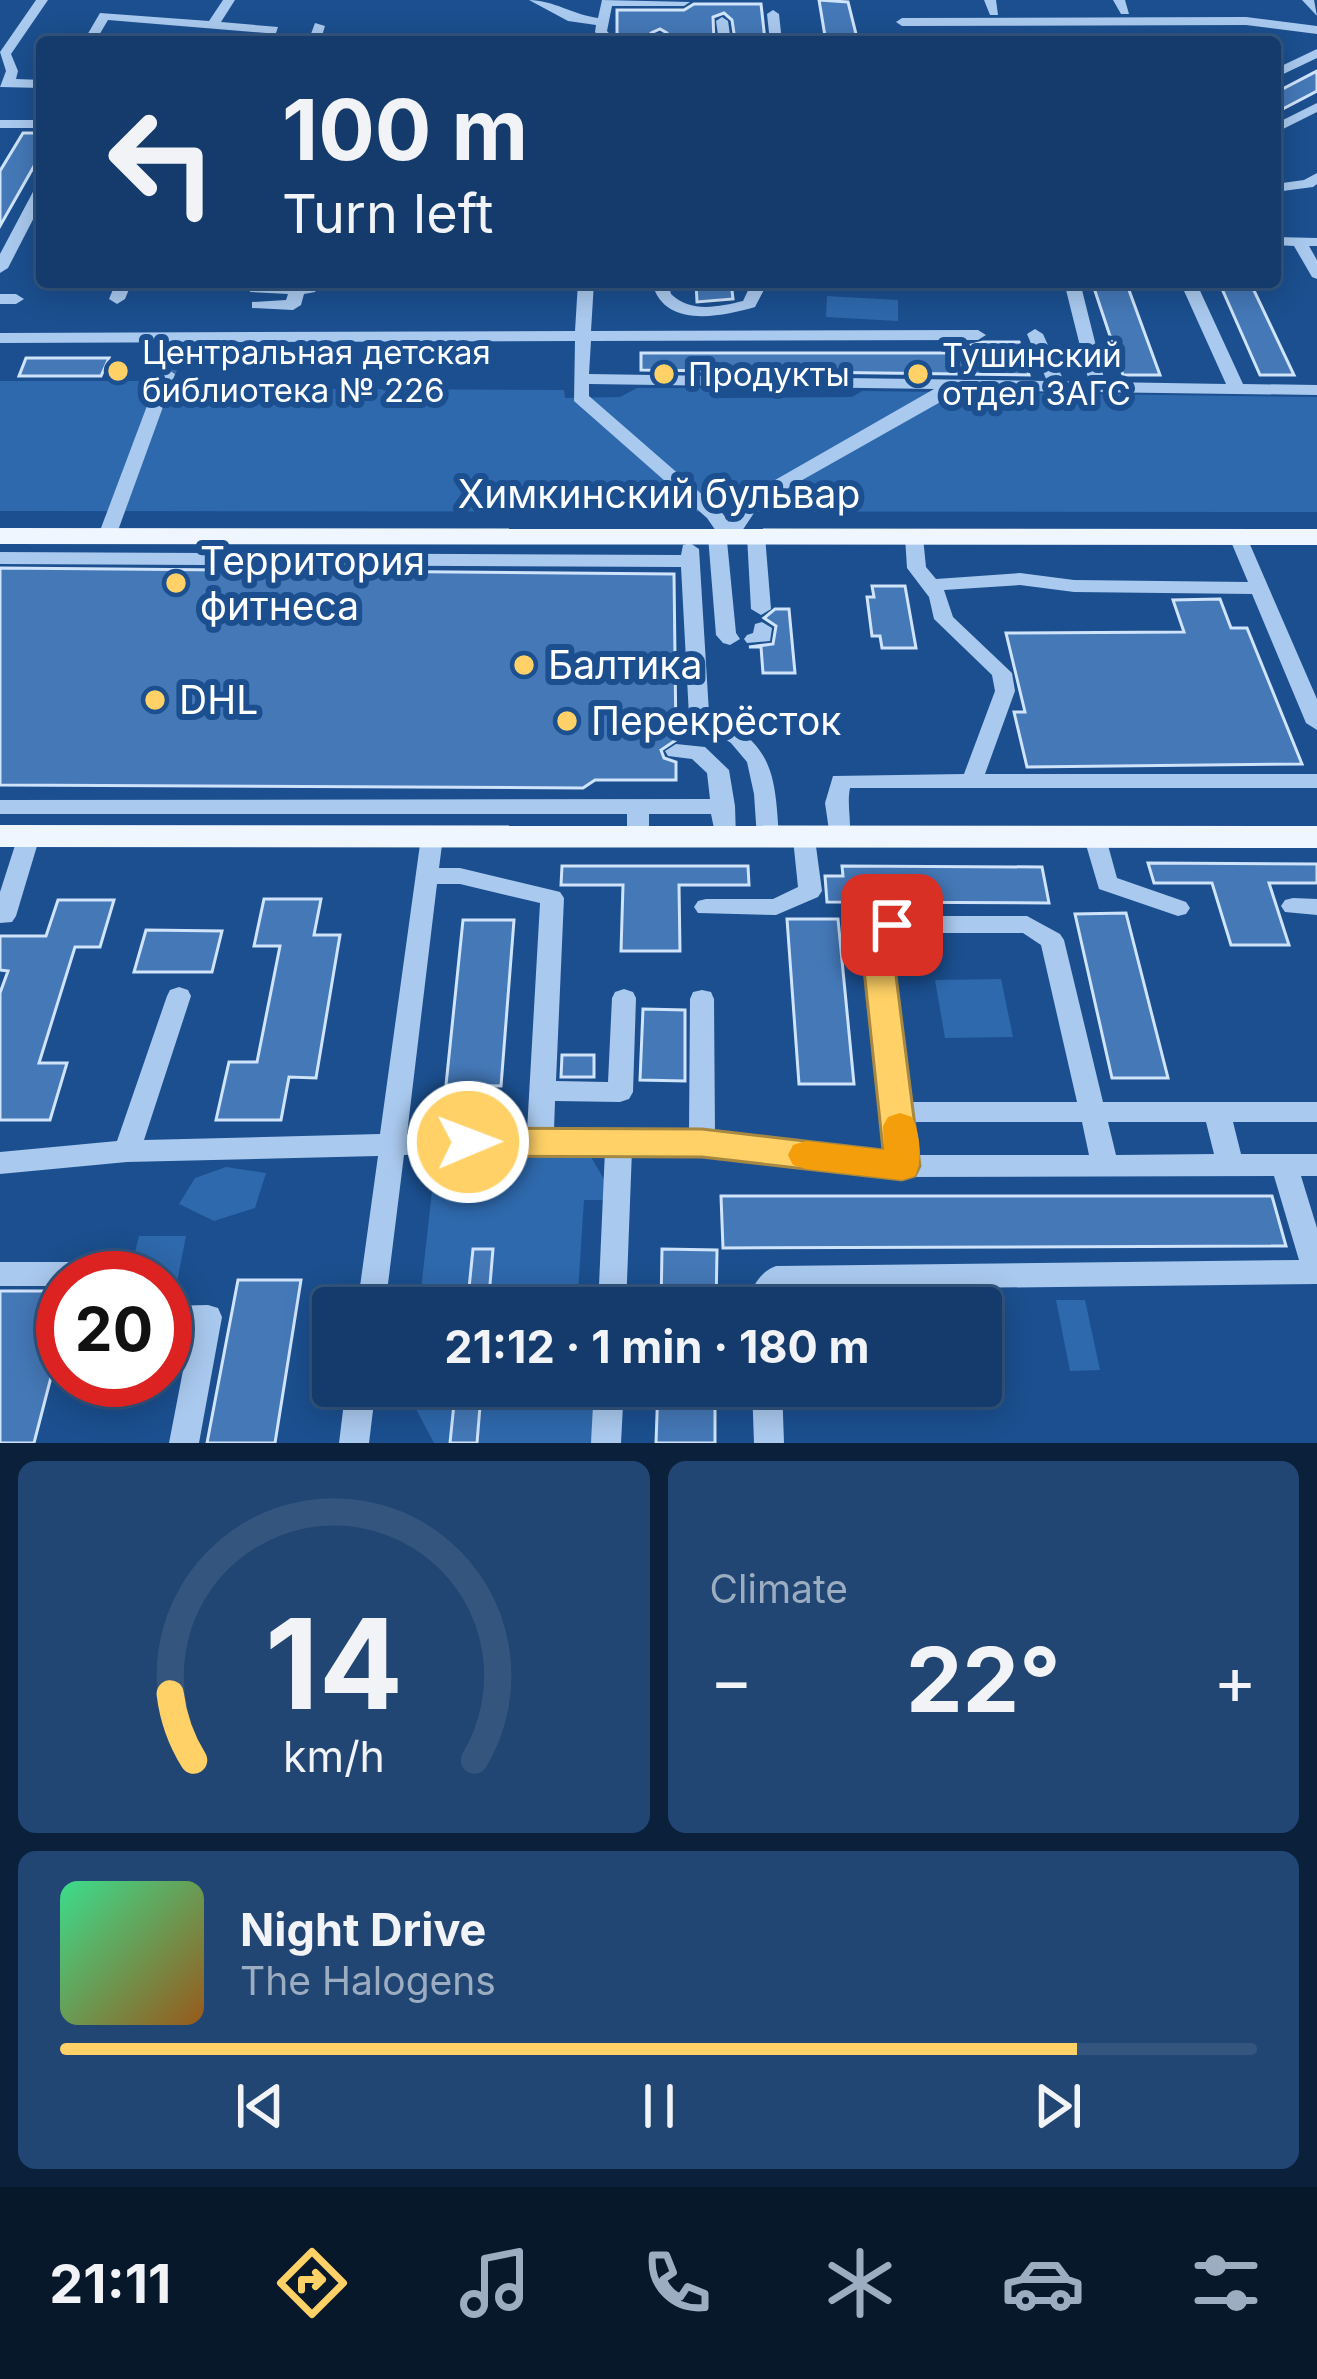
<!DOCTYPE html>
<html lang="en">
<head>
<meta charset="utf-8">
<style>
	body { margin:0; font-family:Inter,sans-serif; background:#214673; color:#f1f3f6; height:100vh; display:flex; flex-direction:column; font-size:45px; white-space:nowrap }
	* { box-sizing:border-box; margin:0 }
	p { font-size:39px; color:#9dadc1 }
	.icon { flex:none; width:66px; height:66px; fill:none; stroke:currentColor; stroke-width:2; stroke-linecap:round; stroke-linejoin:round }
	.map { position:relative; height:1443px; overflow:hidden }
	.drawer { display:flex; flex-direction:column; gap:18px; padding:18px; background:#0b203b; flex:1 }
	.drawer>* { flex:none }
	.banner { position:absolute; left:36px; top:36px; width:1245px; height:252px; border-radius:12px; box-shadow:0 6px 30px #0003,0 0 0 3px #33557e; background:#143b6b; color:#f1f3f6; overflow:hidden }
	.speed { position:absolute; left:36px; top:1251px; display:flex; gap:24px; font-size:60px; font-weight:700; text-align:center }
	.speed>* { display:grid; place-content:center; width:156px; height:156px; border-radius:50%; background:#143b6b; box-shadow:0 6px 30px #0003,0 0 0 3px #33557e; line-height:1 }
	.speed .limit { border:18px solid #d22; background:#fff; color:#111 }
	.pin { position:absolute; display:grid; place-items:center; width:102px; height:102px; color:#fff; margin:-51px; border-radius:24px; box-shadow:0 6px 18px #0006 }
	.me { position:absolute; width:132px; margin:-66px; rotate:89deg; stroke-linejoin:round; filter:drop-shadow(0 0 9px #0008) }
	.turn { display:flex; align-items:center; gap:42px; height:252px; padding:0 48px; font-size:54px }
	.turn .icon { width:156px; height:156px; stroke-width:2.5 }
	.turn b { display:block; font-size:84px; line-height:102px }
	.big { font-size:90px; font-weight:700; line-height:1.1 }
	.drawer .card { flex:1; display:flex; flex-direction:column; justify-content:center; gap:18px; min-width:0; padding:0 42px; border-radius:18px; background:#214673 }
	.drawer .dial { align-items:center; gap:0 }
	.dial svg { height:312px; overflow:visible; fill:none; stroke:#33557e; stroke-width:7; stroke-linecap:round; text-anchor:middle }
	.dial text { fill:#f1f3f6; stroke:none }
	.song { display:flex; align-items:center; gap:36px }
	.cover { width:144px; height:144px; border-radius:18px; background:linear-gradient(135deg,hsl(150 70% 55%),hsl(30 70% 35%)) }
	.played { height:12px; border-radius:6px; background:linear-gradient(90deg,#ffd166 85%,#33557e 85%) }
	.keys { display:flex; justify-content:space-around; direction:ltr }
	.heat { display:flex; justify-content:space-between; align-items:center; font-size:66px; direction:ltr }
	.drawer .tiles { flex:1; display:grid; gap:18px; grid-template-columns:1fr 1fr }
	.card:last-child { grid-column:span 2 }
	.trip { position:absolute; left:312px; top:1287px; width:690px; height:120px; border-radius:12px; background:#143b6b; box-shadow:0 6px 30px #0003,0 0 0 3px #33557e; font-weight:700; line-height:120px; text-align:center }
	.tabs { display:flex; height:192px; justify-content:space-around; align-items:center; background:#08182b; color:#9dadc1 }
	.tabs .icon { width:84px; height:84px }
	.tabs .active { color:#ffd166 }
	.tabs b { font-size:54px; color:#f1f3f6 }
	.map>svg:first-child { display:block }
	.green { fill:#2e69ad }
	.building { fill:#4478b7; stroke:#cfe3fa; stroke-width:3 }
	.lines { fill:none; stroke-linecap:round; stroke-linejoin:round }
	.minor-tunnel { stroke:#3d69a0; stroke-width:16; stroke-dasharray:16 9; stroke-linecap:butt }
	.minor { fill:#a9c9ee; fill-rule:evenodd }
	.major { fill:#f0f6ff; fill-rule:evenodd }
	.route { fill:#ffd166; stroke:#a68842; stroke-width:3 }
	.slow { fill:#f59e0b }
	.poi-dot { fill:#ffd166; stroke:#1b4f8f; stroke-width:4.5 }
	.labels { text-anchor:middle; stroke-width:12; stroke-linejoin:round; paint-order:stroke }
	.far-poi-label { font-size:33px; fill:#fff; stroke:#1b4f8f; text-anchor:start }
	.street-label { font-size:39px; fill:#fff; stroke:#1b4f8f }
	.poi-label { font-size:39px; fill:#fff; stroke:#1b4f8f; text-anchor:start }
</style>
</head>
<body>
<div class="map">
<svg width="1317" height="1443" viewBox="0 0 1317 1443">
	<rect width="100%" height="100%" fill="#1b4f8f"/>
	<g class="green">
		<path d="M827,296L898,300V321L826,317Z"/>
		<path d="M0,381H159L157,388L564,390L565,398L620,397L637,388H711L720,398L852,397L862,391L1317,397V512L0,511Z"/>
		<path d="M1001,979L1013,1037L945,1038L935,980Z"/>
		<path d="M563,1152L591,1157L608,1186V1200H584L577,1308H488L493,1250L473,1249L467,1308H419L435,1164H463L464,1153Z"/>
		<path d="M226,1167L266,1173L255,1208L214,1221L179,1204L195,1178Z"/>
		<path d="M139,1236H186L177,1282L129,1278Z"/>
		<path d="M1056,1300H1085L1100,1370L1070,1371Z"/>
		<path d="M482,1386H597L594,1443H477Z"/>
		<path d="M408,1394H455L450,1443H434Z"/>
	</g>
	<g class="building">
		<path d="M819,0L848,2L858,42H826Z"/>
		<path d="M694,4H761L765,40H735L732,20L724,13L713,17L714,41L710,42H669L667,33L660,29L651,33L649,42H621L617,35V10H684Z"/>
		<path d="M1317,71V91L1275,113V93Z"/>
		<path d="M23,133H42V152L0,226V171Z"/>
		<path d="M696,282H731L733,299L697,302Z"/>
		<path d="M1092,282H1126L1160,375H1123Z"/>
		<path d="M1219,282H1250L1294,375H1260Z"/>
		<path d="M983,342H1019L1029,375L641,370V353H973L971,345Z"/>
		<path d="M26,358H109L101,376H19Z"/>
		<path d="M0,568L674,574L676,740L661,750L664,758L676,762V780H595L583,788L0,785Z"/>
		<path d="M872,586H905L916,648H882L880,636H872L867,597H874Z"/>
		<path d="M1220,599L1231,628H1247L1302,764L1027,767L1014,712H1025L1006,633L1184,632L1173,600Z"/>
		<path d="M775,609H789L795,673H763L761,647H749L773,644L776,626L764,618Z"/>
		<path d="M1148,863L1317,864V883H1269L1289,945H1231L1212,883H1154Z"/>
		<path d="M562,866H748L749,885H679L680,951H621L623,885H561Z"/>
		<path d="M842,866L1042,867L1049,903L827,902L825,876H843Z"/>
		<path d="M264,899H321L314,935H340L316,1078L289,1077L281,1120H216L229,1062H257L280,946H254Z"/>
		<path d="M58,900H114L100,947H75L39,1063H67L50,1120H0V993L8,971L0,970V936H46Z"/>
		<path d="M1126,913L1168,1078H1112L1075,914Z"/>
		<path d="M787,919H838L854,1084H799Z"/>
		<path d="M463,920H514L501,1086L446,1085Z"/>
		<path d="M146,930L222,931L212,972H134Z"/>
		<path d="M643,1009L685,1010V1081L640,1080Z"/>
		<path d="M562,1055H594V1077H561Z"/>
		<path d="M721,1196H1272L1286,1246L723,1248Z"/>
		<path d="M473,1249H493L488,1308H467Z"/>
		<path d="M662,1249L717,1250L716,1308H661Z"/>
		<path d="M238,1280H301L275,1443H207Z"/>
		<path d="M0,1291H63V1331L34,1443H0Z"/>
		<path d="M658,1386H715V1443H656Z"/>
		<path d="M455,1394H481L477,1443H450Z"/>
	</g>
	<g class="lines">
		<path class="minor-tunnel" d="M167,374L173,358"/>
		<g class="minor">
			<path d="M36,0H48L11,54L18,71L16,79L42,80V88L0,87L6,71L0,52Z"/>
			<path d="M223,0H235L221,22L278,27L273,42H261L266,33L108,20L95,42H83L100,13L209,21Z"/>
			<path d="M529,0C553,0 574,15 598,18L602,0L690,2L684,6H612L607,31L617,42H604L595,32L596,25L568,21Z"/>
			<path d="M984,0H996L998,15H990Z"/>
			<path d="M1113,0H1125L1129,14H1121Z"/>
			<path d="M1302,0H1314L1317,16Z"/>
			<path d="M773,10L779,14L782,42H770L767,14Z"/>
			<path d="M722,17L728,21L731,42H719L716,21Z"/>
			<path d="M1246,17L1317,26V34L1246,25L902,26L896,22L902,18Z"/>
			<path d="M315,23L325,26L320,42H308Z"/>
			<path d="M659,33L663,34L665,42H653L655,34Z"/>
			<path d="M903,37L1262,38L1268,42H897Z"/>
			<path d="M1317,49V58L1275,78V69Z"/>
			<path d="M1317,103V112L1275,133V124Z"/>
			<rect x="0" y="120" width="42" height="8"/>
			<path d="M1317,173V184L1313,187L1275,192V184L1304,180Z"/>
			<path d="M42,184V202L8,268L0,273V254L35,188Z"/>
			<path d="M1275,237L1317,238V246H1309L1317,260V279L1312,277L1294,246L1275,245Z"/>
			<path d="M116,282H132L125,299L117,304L109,299Z"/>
			<path d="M249,282H320L315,292L304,294L301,305L293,310L252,308V302L286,300L288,294L250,292Z"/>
			<path d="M578,282H594L591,331L978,330L986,335L978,340L591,341L589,374L1047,381L1027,334L1035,329L1043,334L1064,381L1089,382L1064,282H1080L1105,382L1226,384L1180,282H1196L1243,384L1317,385V395L951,390L944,400L760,504L736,540L727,541L736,633L740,639L730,645L723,643L716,635L708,536L716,531L707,518L574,401L575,341L0,343V333L575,331ZM589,384L934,389L747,496L729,522L720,510L589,396Z"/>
			<path d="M652,282H668L671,294C690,313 718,307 743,301L752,282H768L755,307C720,317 663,329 652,282Z"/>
			<path d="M0,294H16L24,299L16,304H0Z"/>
			<path d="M167,369L175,374L116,536L107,542L100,540L98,536L159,374Z"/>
			<path d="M756,530L765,536L771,609L761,615L751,609L747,536Z"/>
			<path d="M914,531L923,537L926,567L936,579L1020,573L1074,580L1248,582L1229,537L1238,531L1245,533L1317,699V730L1306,723L1252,594L1074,592L1020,585L944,590L953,617L1012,673L1015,691L985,774H1317V788H850C846,807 854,828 847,844H831L825,803L833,776L964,774L995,691L992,675L934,619L929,597L907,568L905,537Z"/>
			<path d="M690,543L699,549L709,713C773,743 775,772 779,838L776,843H760L757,838L754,794L747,762L731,743L689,716L681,567L0,564V552L681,555L683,545Z"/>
			<path d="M762,622L772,628L770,641L747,643L744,639L747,635L753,633L755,624Z"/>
			<path d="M676,744L705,747L729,770L735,806L736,838L733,843H717L711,814H649V838L646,843H630L627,838V814H0V800L710,799L707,773L692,759L668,756L665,751Z"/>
			<path d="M29,828L37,831L40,836L16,916L12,922L0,923V892L18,836L21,831Z"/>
			<path d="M432,829L440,832L443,837L439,868H460L552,890L560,892L564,898L556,1081L608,1082L612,998L615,992L624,989L633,992L636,998L633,1092L629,1099L620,1102L555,1101L554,1130L689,1132L690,999L693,992L702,990L711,992L714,999L715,1134L888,1153L864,941C870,930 880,920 892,916H1027L1060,934L1064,940L1103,1102H1317V1122H1233L1241,1154H1317V1176H1301L1317,1228V1284L783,1290L777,1299V1308H749C749,1290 759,1272 776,1266L1299,1260L1274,1176L903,1177L702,1154L632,1150L626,1308H598L605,1150L404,1155L385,1308H357L378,1156L127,1162L0,1174V1152L117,1141L167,996L170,990L179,987L188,990L191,996L144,1140L380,1134L421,837L424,832ZM437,884H460L540,903L527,1131L407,1134ZM898,933H1023L1041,945L1077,1102H908L888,943ZM911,1122H1082L1089,1155H915ZM1108,1122H1206L1214,1154L1116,1155Z"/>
			<path d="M1095,830L1103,833L1106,838L1117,878L1186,902L1190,908L1186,914L1178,916L1099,889L1084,838L1087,833Z"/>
			<path d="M804,831L812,834L815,839L822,891L818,897L776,915L698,913L694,907L698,901L706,899H773L798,887L793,839L796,834Z"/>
			<path d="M1293,898L1317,899V915L1285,912L1281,906L1285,900Z"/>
			<path d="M0,1262H107L117,1266L121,1274L119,1278H63V1286H0Z"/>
			<path d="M208,1305L218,1308L222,1317L199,1443H169L191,1329L165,1328V1306Z"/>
			<path d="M346,1386H376L369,1443H339Z"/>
			<path d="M594,1386H624L621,1443H591Z"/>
			<path d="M752,1386H782L784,1443H754Z"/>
		</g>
		<g class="major">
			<path d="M0,528L1317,529V545L0,544Z"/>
			<path d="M0,825L1317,826V848L0,847Z"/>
		</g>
	</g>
	<path class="route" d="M892,914L903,917L908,925L892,944L920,1166L915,1176L902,1180L702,1157L468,1156L456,1152L451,1142L456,1132L468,1128L702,1129L883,1150L861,941L882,917Z"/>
	<path class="slow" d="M900,1113L912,1117C920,1133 923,1160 915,1176L902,1180L806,1169L793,1165L788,1155L793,1145L806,1141L884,1150L883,1126L888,1117Z"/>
	<g class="poi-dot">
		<circle cx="118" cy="371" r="12"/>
		<circle cx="664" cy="374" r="12"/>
		<circle cx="918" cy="374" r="12"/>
		<circle cx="176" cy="583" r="12"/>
		<circle cx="524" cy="665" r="12"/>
		<circle cx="155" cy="700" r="12"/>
		<circle cx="567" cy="721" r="12"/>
	</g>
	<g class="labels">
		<g class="far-poi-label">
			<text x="142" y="364">Центральная детская<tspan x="142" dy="38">библиотека № 226</tspan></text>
			<text x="942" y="367">Тушинский<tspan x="942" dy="38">отдел ЗАГС</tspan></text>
			<text x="688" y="386">Продукты</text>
		</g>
		<g class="street-label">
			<text x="659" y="508">Химкинский бульвар</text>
		</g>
		<g class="poi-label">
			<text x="200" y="575">Территория<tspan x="200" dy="45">фитнеса</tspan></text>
			<text x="548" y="679">Балтика</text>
			<text x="179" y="714">DHL</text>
			<text x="591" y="735">Перекрёсток</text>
		</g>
	</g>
</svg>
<div class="speed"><div class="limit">20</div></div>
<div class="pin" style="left:892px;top:925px;background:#d93025"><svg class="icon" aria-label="arrive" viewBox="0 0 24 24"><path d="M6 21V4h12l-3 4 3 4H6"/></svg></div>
<svg class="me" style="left:468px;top:1142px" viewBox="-20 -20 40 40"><circle r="17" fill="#ffd166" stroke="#fff" stroke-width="3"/><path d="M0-11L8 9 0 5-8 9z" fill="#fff"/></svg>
<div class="trip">21:12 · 1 min · 180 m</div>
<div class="banner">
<div class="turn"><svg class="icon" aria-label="left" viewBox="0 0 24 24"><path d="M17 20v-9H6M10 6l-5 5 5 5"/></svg><div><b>100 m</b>Turn left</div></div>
</div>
</div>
<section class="drawer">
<div class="tiles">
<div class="card dial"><svg viewBox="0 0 100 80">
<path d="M14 69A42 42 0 1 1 86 69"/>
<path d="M14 69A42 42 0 0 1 8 52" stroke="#ffd166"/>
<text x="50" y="56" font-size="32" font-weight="700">14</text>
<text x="50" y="72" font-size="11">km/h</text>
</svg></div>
<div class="card"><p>Climate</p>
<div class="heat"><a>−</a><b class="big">22°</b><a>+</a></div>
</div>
<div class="card">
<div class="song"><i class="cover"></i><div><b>Night Drive</b><p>The Halogens</p></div></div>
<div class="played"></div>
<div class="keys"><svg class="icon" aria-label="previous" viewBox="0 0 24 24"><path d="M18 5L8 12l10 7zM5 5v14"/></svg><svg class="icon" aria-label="pause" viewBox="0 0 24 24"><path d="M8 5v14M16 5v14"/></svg><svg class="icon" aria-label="next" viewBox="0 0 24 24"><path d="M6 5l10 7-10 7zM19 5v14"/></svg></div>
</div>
</div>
</section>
<nav class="tabs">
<b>21:11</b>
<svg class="icon active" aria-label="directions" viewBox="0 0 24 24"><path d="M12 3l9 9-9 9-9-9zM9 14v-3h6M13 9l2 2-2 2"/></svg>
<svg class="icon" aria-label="music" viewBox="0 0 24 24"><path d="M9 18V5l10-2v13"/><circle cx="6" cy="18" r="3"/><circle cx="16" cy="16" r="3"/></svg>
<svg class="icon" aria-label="phone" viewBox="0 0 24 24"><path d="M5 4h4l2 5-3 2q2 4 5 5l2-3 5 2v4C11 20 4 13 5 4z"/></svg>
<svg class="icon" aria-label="climate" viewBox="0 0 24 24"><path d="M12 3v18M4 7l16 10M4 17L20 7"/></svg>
<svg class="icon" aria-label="car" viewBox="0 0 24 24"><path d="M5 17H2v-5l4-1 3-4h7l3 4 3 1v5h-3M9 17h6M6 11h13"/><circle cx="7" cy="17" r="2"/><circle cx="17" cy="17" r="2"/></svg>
<svg class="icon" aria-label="filters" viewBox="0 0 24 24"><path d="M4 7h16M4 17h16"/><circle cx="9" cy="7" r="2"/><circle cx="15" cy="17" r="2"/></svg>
</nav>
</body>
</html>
